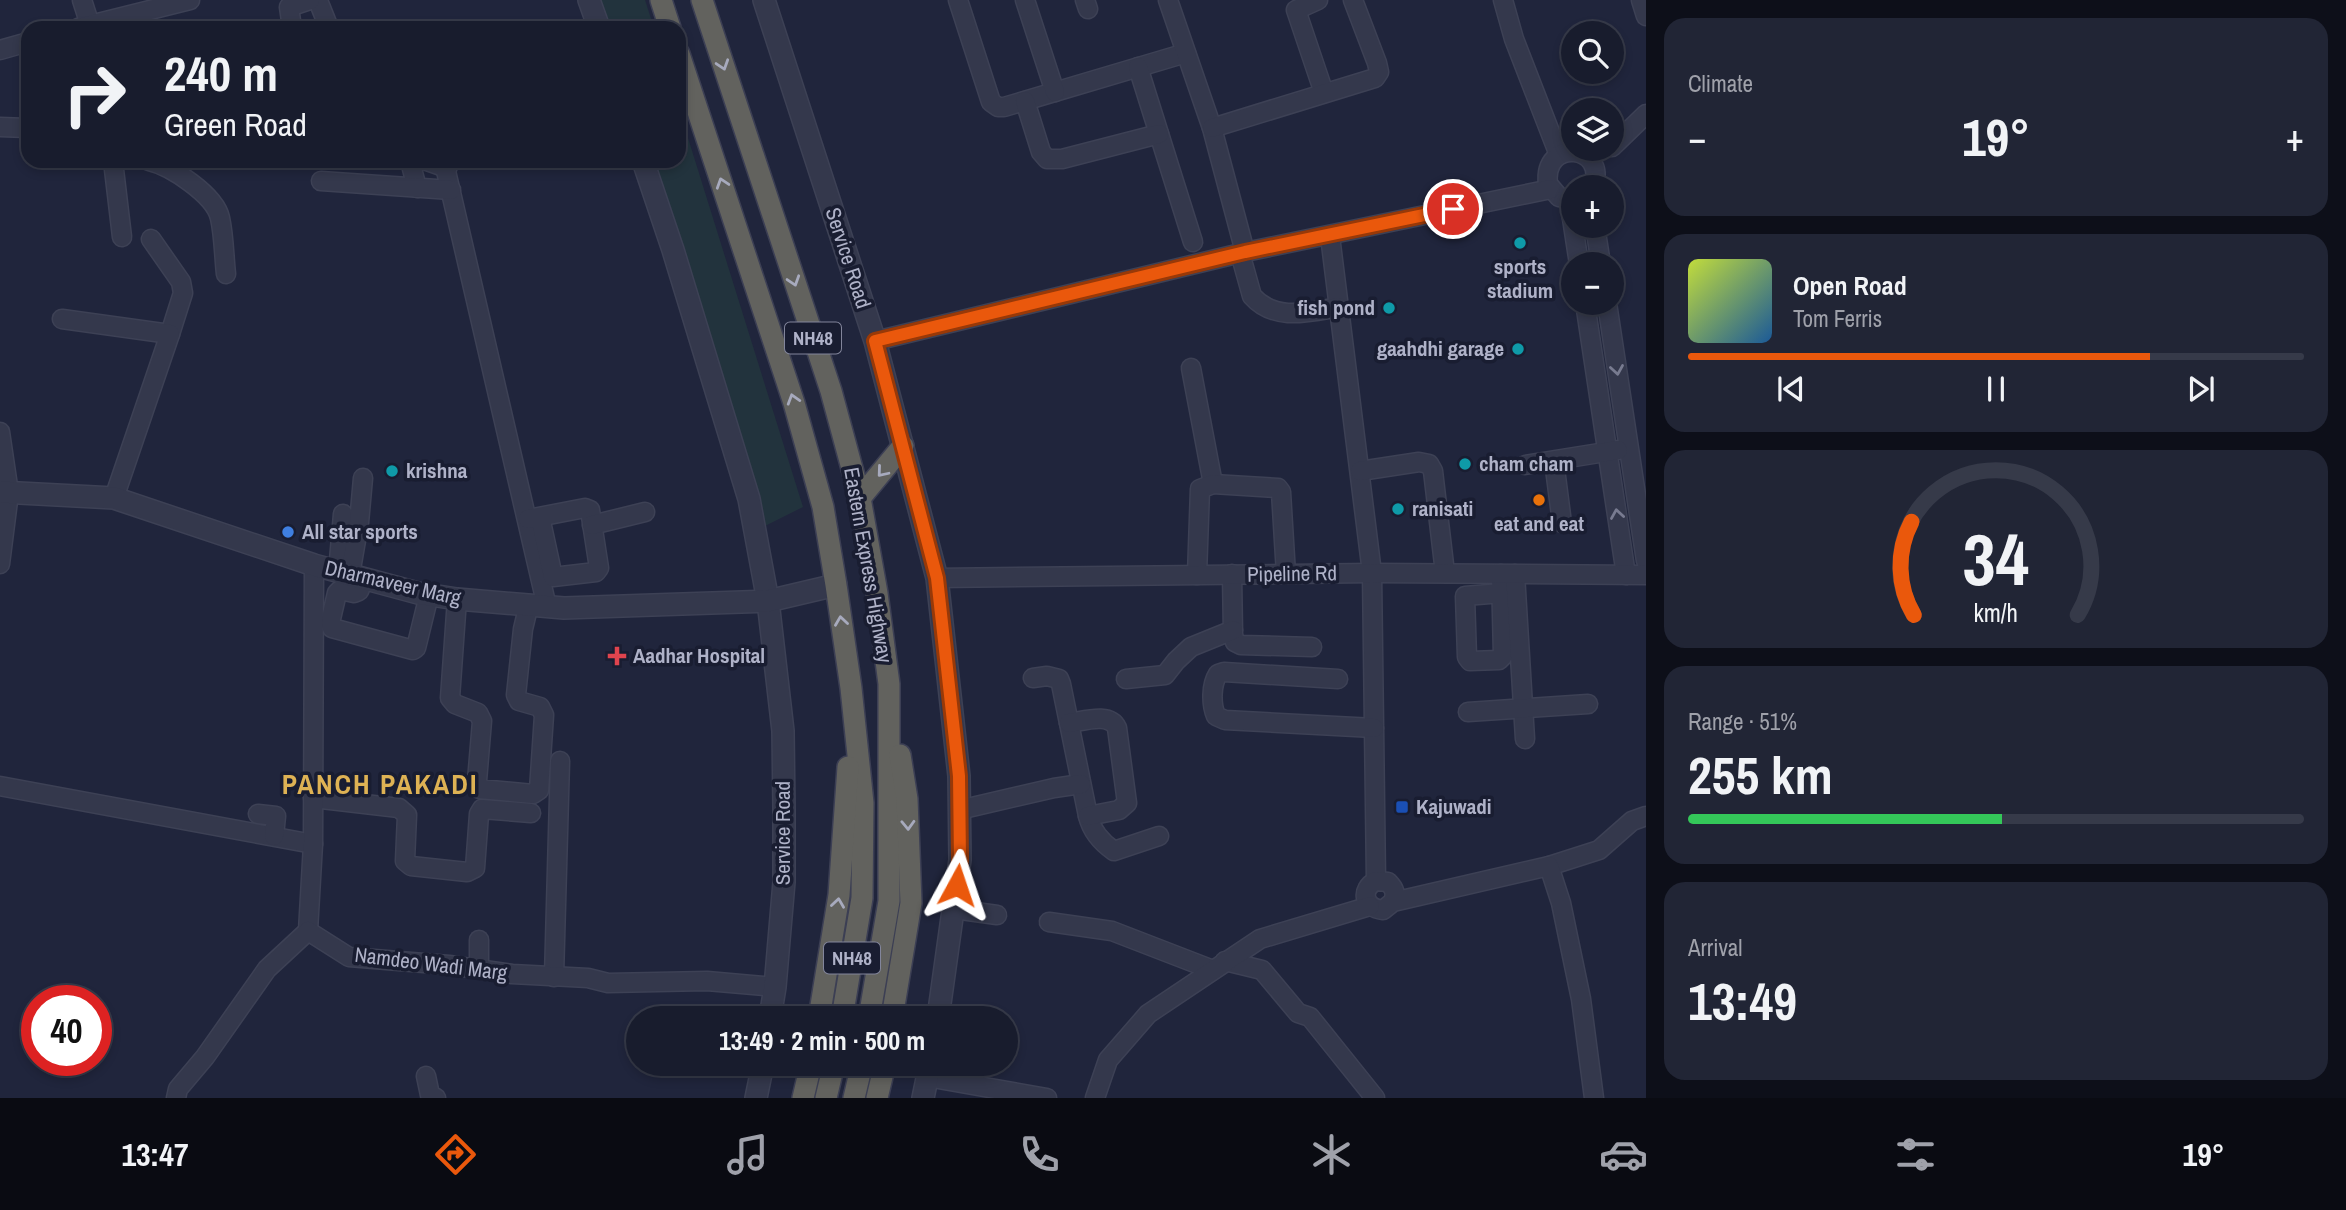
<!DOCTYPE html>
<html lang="en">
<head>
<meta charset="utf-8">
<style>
	body { margin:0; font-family:"Archivo Narrow",sans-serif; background:#212535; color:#f1f3f6; height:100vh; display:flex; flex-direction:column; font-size:26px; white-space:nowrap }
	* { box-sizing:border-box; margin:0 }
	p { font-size:23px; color:#9fa1aa }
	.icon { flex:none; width:38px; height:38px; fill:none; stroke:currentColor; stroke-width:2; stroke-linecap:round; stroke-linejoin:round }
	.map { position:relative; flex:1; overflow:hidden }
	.drawer { display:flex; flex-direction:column; gap:18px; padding:18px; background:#0d0f19; width:700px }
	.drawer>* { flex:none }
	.guide { position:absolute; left:21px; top:21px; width:665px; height:147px; border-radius:21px; box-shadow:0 4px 10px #0003,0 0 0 2px #363a49; background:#181c2d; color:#f1f3f6; overflow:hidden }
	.controls { position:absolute; left:1561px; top:21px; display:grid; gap:14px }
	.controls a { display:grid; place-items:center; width:63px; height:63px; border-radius:50%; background:#181c2d; box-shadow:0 4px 10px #0003,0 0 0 2px #363a49; font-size:35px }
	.speed { position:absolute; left:21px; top:985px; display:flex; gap:14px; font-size:35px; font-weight:700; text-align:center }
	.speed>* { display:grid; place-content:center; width:91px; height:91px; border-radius:50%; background:#181c2d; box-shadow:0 4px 10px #0003,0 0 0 2px #363a49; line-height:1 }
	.speed .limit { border:10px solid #d22; background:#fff; color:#111 }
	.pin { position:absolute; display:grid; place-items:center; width:60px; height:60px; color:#fff; margin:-30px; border:4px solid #fff; border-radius:50%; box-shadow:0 2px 7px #0007 }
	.me { position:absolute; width:77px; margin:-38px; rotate:5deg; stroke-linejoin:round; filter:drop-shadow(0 0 5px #0008) }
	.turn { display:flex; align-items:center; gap:24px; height:147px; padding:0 28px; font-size:32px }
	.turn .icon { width:91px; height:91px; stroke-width:2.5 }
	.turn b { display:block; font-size:49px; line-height:60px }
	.big { font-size:52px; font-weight:800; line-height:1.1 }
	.drawer .widget { flex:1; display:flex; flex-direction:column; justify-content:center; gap:10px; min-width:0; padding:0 24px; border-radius:21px; background:#212535 }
	.drawer .dial { align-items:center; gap:0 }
	.dial svg { height:182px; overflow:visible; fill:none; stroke:#363a49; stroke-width:7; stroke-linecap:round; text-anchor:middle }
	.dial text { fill:#f1f3f6; stroke:none }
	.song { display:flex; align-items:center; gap:21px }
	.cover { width:84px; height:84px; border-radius:10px; background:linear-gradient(135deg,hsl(70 70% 55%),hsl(210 70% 35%)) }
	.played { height:7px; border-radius:4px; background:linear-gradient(90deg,#ea580c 75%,#363a49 75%) }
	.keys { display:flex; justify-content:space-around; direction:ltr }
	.heat { display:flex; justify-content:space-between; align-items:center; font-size:38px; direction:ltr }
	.charge { height:10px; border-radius:5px; background:linear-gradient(90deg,#34c759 51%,#363a49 0) }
	.trip { position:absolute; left:626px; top:1006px; width:392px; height:70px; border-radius:35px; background:#181c2d; box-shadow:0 4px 10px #0003,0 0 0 2px #363a49; font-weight:800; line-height:70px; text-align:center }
	.tab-bar { display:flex; height:112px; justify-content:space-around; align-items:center; background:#0a0b12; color:#9fa1aa }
	.tab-bar .icon { width:49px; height:49px }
	.tab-bar .active { color:#ea580c }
	.tab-bar b { font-size:32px; color:#f1f3f6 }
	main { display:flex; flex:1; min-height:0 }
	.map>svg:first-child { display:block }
	.green { fill:#22333d }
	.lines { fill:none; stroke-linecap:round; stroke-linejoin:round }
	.minor-casing { stroke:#3d4155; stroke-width:21 }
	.tertiary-casing { stroke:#3d4155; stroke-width:24 }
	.trunk-casing { stroke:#3c3f54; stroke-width:24 }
	.minor { stroke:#34384c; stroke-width:18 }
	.tertiary { stroke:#34384c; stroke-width:21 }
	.trunk { stroke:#62625e; stroke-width:21 }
	.oneway { stroke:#a7aabd }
	.oneway2 { stroke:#787b90 }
	.route-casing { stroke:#983908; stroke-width:18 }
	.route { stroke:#ea580c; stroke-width:12 }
	.culture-dot { fill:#0f9aa8; stroke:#191d31; stroke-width:2.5 }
	.food-dot { fill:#e8710a; stroke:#191d31; stroke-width:2.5 }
	.shop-dot { fill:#3f7fe0; stroke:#191d31; stroke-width:2.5 }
	.health-dot { fill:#e0444e; stroke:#191d31; stroke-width:2.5 }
	.transit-dot { fill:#1a4fb4; stroke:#191d31; stroke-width:2.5 }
	.labels { text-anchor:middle; stroke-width:7; stroke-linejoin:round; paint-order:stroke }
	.shield { fill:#191d31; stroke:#82859b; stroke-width:2 }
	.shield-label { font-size:19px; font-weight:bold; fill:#afb2c8 }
	.street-label { font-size:21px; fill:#afb2c8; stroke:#191d31 }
	.poi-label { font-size:21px; font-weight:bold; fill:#afb2c8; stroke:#191d31; text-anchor:start }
	.district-label { font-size:28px; font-weight:bold; letter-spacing:2px; fill:#deb254; stroke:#191d31 }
</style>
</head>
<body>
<main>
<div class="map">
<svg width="1646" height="1098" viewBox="0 0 1646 1098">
	<rect width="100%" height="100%" fill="#20253c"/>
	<g class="green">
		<path d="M594,0H645L654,28H603Z"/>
		<path d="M679,109L803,507L765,526L646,161H679Z"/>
	</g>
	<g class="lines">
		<g class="minor-casing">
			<g id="minor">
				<path d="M82,0L90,25"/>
				<path d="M315,0L319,3L329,28"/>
				<path d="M958,0L991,102L998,107H1004L1186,53"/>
				<path d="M1025,0L1055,92"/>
				<path d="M1085,0L1088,9"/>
				<path d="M1168,0L1212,128L1245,252"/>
				<path d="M1318,0L1296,10L1324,93"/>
				<path d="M1503,0L1514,39L1559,155"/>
				<path d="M1641,0L1646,16"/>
				<path d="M78,28L190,0"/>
				<path d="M292,28L289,7L310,0"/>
				<path d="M0,50L28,42"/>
				<path d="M1138,67L1193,242"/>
				<path d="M1025,101L1041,152L1047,159H1062L1159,134"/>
				<path d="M0,127L28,128"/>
				<path d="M1212,128L1375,78L1379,72L1377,63L1353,0"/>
				<path d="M1612,147L1646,114"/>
				<path d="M113,161L122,237"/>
				<path d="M149,161C171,166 215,195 220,218C224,236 224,256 226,274"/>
				<path d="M410,161L417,188"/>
				<path d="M427,161L447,168"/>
				<path d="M450,161L446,171L547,607"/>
				<path d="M321,181L451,190"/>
				<path d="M1569,199L1579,264"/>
				<path d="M1573,200L1559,197L1548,184C1542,137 1609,145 1593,187"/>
				<path d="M1595,226L1601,264"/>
				<path d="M1330,236L1372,573L1376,881"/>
				<path d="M151,239L181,282L183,293L170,334"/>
				<path d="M1240,253L1252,296C1275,322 1309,312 1339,307"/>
				<path d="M1585,303L1626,575"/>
				<path d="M1607,303L1646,561"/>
				<path d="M62,319L170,334L114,498"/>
				<path d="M875,341L1245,252L1551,189"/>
				<path d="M1191,368L1213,484"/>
				<path d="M0,432L9,493L0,564"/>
				<path d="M1554,461L1562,523"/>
				<path d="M1525,465L1618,450"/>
				<path d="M1360,471L1419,462L1429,464L1433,471L1445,573"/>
				<path d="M528,519L585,508L590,510L599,568L596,572L553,577L540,517"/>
				<path d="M592,525L645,512"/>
				<path d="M338,572L343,514"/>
				<path d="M1232,574L1233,635L1235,642L1241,645L1312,647"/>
				<path d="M1501,574L1503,656L1499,660L1470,661L1467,657L1465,596L1502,593"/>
				<path d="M1515,574L1525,739"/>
				<path d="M350,575L359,523L363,478"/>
				<path d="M1197,575L1200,489L1213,484L1278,488L1281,492L1286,574"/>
				<path d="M937,578L1372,573L1646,575"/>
				<path d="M364,579L359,591L354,593L340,590L337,593L330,623L332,628L413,650L416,648L429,595"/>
				<path d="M457,599L450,698L455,704L478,713L482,721L477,781L480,789L533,794L539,790L544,715L540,707L519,701L516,695L523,629L529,604"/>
				<path d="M1033,678L1047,676L1059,679L1061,684L1088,816C1092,832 1101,842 1114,851L1159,836"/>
				<path d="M1126,679L1165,675L1176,661L1191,647L1233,630"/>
				<path d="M1338,679L1224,672L1218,674C1211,685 1211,704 1216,716L1225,720L1374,728"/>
				<path d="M1468,712L1588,704"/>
				<path d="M1069,723C1084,721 1110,712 1117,728L1127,803L1119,810L1088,816"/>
				<path d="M0,786L313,844"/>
				<path d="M313,798L399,808L407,815L405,861L411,866L467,872L475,868L479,814L482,809L531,813"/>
				<path d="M959,810L1054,788L1081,784"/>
				<path d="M258,814L276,816L274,836"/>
				<path d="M1549,866L1599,850L1632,821L1646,816"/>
				<path d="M1393,902C1396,893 1395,889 1388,882L1376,881C1360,889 1363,908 1383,910L1393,902L1549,866L1561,903L1581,999L1594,1098"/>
				<path d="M954,909L997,915"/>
				<path d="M1049,922L1112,931L1213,970"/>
				<path d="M308,931L313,844L314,565"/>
				<path d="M1225,961L1262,970L1298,1013L1310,1017L1375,1098"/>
				<path d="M479,969V940"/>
				<path d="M554,977L560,761"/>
				<path d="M426,1076L430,1095L436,1098"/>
				<path d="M927,1077L1047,1098"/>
				<path d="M176,1098L178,1089L205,1057L267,969L308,931L349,957L449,965L512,974L588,978L608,983L707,981L775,987"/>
				<path d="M1095,1098L1108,1060L1148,1014L1260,939L1370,906"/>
			</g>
		</g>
		<g class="tertiary-casing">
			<g id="tertiary">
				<path d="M589,0L599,28"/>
				<path d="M764,0L875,341L937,578L959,776L960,860L938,1018"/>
				<path d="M643,161L673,250L749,499L768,601L783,731L784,810V882L775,987L770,1018"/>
				<path d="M0,492L114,498L314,565L418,593L457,599L564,608L768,601L836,585"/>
				<path d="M756,1098L763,1064"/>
				<path d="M923,1098L930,1064"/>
			</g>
		</g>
		<g class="trunk-casing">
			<g id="trunk">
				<path d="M661,0L670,28"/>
				<path d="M702,0L831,391L860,498L877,593L889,684V901L869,1018"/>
				<path d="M679,54L794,403L823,507L836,585L851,688L863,803L862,898L842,1018"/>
				<path d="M860,498L903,446"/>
				<path d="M819,1018L839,895L848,767"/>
				<path d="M892,1018L911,903L907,799L900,755"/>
				<path d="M803,1098L811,1064"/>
				<path d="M826,1098L834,1064"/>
				<path d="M854,1098L862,1064"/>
				<path d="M877,1098L885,1064"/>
			</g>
		</g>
		<use href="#minor" class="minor"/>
		<use href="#tertiary" class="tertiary"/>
		<use href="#trunk" class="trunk"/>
	</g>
	<defs><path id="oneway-chevron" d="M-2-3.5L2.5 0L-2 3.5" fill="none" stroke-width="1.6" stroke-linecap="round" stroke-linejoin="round" transform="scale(1.75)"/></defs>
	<g class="oneway">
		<use href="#oneway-chevron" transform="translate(723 65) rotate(72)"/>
		<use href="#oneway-chevron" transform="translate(722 183) rotate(-108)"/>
		<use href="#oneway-chevron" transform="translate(794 281) rotate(72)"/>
		<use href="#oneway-chevron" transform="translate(793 399) rotate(-107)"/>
		<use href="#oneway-chevron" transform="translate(882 472) rotate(130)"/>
		<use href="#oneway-chevron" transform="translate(841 621) rotate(-98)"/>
		<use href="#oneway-chevron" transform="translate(908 825) rotate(88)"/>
		<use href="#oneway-chevron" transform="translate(838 903) rotate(-82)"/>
	</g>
	<g class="oneway2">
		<use href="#oneway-chevron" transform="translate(1617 370) rotate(81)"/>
		<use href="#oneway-chevron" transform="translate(1617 514) rotate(-99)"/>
	</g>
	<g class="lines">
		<g class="route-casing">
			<path id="route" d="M957,885L960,860L959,776L937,578L875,341L1245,252L1453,209"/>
		</g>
		<use href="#route" class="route"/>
	</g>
	<g class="culture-dot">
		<circle cx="1520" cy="243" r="7"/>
		<circle cx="1389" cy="308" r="7"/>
		<circle cx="1518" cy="349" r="7"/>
		<circle cx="1465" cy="464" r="7"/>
		<circle cx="392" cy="471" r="7"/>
		<circle cx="1398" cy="509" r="7"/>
	</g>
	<circle class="food-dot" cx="1539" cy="500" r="7"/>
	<circle class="shop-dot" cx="288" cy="532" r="7"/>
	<path class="health-dot" d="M613.5 645.5h7v7h7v7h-7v7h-7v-7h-7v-7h7z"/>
	<rect class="transit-dot" x="1395" y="800" width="14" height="14" rx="3.5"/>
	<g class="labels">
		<g class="shield">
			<rect x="785" y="322.5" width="56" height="31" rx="5"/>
			<rect x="824" y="942.5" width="56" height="31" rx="5"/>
		</g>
		<g class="shield-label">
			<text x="813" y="345">NH48</text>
			<text x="852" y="965">NH48</text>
		</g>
		<g class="street-label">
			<text transform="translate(848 258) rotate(72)" y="7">Service Road</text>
			<text transform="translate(868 565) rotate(80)" y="7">Eastern Express Highway</text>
			<text transform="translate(1292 574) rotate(-1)" y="7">Pipeline Rd</text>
			<text transform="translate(393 583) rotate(13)" y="7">Dharmaveer Marg</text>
			<text transform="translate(783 833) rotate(-90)" y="7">Service Road</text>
			<text transform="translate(431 964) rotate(7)" y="7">Namdeo Wadi Marg</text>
		</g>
		<g class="poi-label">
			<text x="1520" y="274" text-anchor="middle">sports<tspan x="1520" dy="24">stadium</tspan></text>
			<text x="1375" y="315" text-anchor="end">fish pond</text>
			<text x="1504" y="356" text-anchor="end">gaahdhi garage</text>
			<text x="1479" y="471">cham cham</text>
			<text x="406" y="478">krishna</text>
			<text x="1412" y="516">ranisati</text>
			<text x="1539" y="531" text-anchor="middle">eat and eat</text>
			<text x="302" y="539">All star sports</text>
			<text x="633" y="663">Aadhar Hospital</text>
			<text x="1416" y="814">Kajuwadi</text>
		</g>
		<g class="district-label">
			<text x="380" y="794">PANCH PAKADI</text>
		</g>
	</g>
</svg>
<div class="controls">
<a><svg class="icon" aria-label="search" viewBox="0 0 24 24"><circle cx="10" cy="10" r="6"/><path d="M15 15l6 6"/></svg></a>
<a><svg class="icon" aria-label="layers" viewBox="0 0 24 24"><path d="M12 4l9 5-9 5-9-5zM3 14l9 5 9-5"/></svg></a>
<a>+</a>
<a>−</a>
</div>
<div class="speed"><div class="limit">40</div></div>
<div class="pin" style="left:1453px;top:209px;background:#d93025"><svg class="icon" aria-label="arrive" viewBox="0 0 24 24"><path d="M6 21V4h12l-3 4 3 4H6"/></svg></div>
<svg class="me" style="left:957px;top:885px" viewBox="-20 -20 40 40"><path d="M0-17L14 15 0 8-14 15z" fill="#ea580c" stroke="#fff" stroke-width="4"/></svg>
<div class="trip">13:49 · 2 min · 500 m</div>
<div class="guide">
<div class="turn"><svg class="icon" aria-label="right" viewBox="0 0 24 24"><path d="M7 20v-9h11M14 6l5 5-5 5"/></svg><div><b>240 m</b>Green Road</div></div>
</div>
</div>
<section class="drawer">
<div class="widget"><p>Climate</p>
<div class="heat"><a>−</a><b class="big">19°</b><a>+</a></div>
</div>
<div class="widget">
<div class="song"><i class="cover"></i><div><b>Open Road</b><p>Tom Ferris</p></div></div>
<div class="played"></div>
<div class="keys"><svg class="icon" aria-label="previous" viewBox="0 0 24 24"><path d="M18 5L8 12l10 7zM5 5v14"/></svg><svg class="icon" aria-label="pause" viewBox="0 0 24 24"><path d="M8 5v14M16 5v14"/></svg><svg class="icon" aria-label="next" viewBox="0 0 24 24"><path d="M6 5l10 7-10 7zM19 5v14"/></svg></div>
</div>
<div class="widget dial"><svg viewBox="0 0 100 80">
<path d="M14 69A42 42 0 1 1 86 69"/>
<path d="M14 69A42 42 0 0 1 13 28" stroke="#ea580c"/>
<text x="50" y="56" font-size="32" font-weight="700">34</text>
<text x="50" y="72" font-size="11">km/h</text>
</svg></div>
<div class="widget"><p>Range · 51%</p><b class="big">255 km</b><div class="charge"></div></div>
<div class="widget"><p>Arrival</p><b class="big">13:49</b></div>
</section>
</main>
<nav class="tab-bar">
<b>13:47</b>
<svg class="icon active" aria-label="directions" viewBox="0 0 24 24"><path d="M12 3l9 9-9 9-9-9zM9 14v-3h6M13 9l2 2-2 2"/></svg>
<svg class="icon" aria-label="music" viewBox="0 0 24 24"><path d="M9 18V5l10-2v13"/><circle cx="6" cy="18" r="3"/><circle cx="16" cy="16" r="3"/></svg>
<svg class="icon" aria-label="phone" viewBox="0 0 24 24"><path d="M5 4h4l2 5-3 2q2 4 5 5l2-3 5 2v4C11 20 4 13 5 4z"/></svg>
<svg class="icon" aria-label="climate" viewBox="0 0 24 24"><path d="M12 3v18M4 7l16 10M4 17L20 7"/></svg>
<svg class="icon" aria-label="car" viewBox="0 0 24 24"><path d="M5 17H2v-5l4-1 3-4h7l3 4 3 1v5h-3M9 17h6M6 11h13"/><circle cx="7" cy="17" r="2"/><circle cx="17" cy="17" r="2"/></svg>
<svg class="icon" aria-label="filters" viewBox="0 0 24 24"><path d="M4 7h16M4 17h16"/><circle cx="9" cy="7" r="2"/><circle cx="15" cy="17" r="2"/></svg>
<b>19°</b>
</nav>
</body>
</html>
